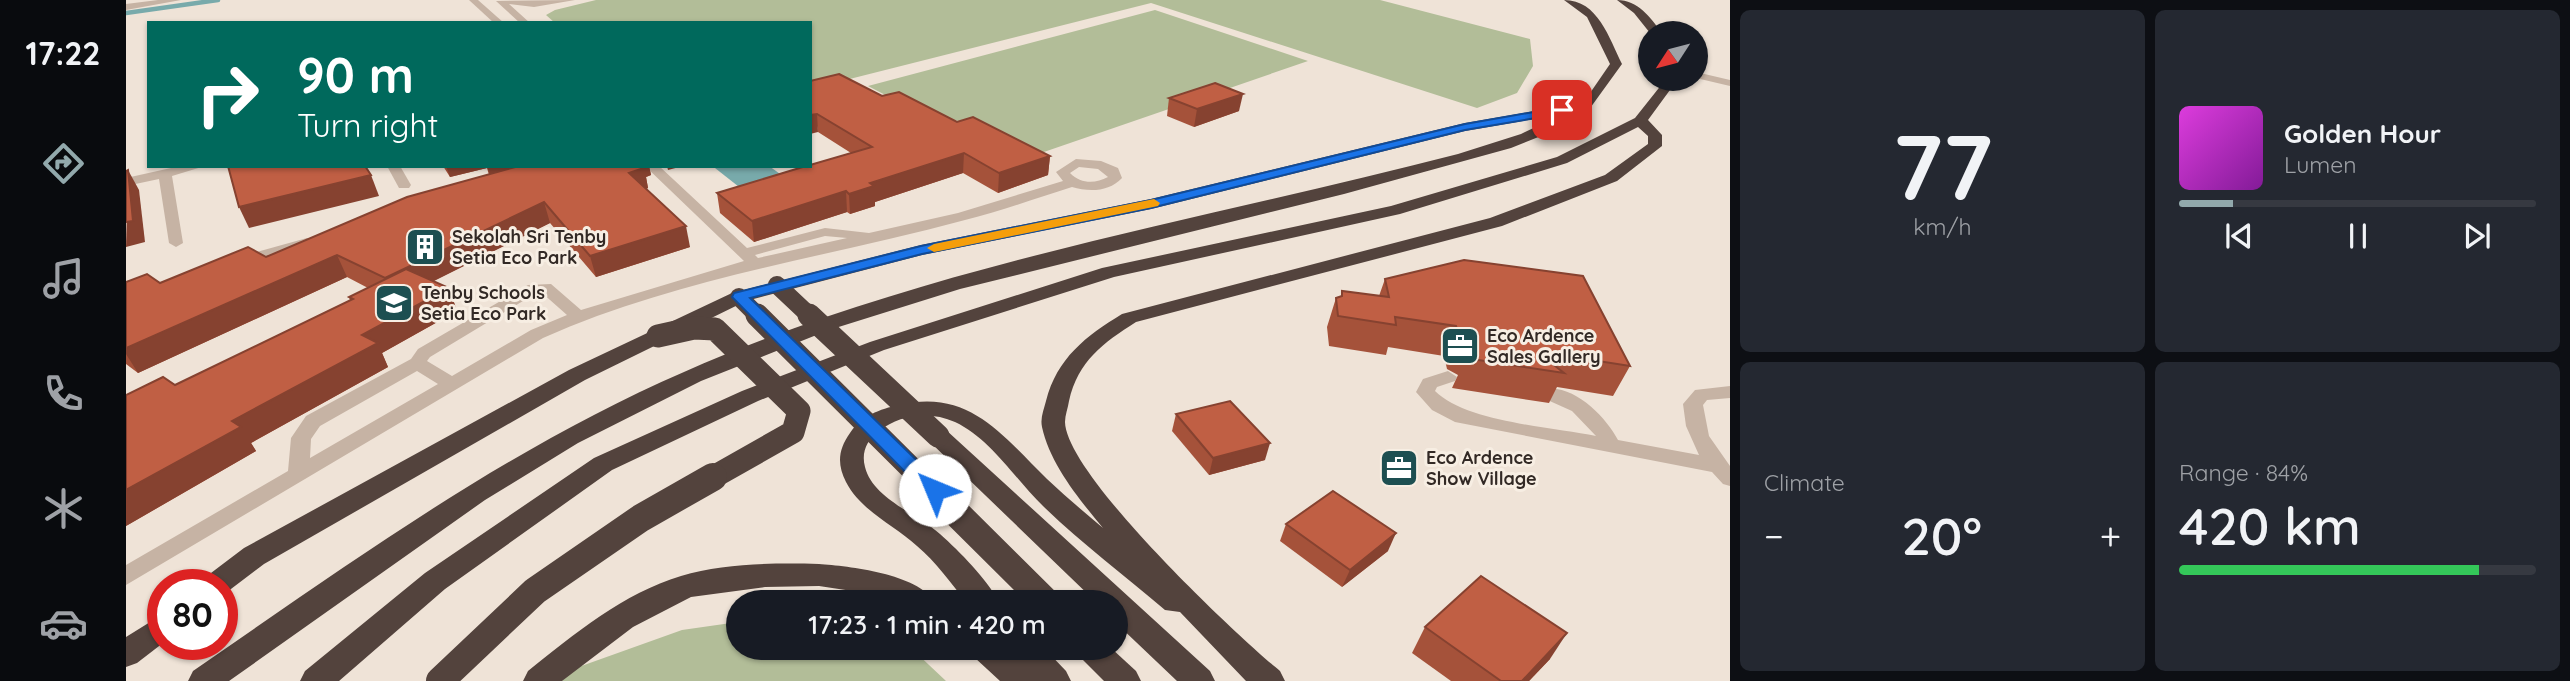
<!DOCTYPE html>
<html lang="en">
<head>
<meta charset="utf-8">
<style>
	body { margin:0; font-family:Quicksand,sans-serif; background:#242831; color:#f1f3f6; height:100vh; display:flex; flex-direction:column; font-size:26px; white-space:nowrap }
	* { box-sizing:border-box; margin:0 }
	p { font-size:23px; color:#9ea1a6 }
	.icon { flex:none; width:38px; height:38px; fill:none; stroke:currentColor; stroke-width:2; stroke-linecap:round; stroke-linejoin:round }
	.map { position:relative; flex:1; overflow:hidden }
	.drawer { display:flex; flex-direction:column; gap:10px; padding:10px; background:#0d0f14; width:840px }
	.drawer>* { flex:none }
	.guide { position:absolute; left:21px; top:21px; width:665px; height:147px; border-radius:0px; box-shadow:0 2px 5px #0004; background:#00695c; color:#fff; overflow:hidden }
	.needle { width:46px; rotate:234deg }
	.fabs { position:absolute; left:1512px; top:21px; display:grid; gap:14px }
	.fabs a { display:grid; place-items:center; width:70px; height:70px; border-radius:50%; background:#171b24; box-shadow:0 2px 5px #0004; font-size:35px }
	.speed { position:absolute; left:21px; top:569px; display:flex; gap:14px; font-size:35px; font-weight:700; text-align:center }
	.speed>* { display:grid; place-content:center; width:91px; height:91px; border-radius:50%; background:#171b24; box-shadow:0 2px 5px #0004; line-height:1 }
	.speed .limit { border:10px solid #d22; background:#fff; color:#111 }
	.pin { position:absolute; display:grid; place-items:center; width:60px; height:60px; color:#fff; margin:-30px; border-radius:14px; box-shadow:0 4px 10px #0006 }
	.me { position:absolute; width:77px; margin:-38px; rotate:315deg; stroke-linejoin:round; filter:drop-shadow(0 0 5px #0008) }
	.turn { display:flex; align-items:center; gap:24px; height:147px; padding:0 35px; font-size:32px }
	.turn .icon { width:91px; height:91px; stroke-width:2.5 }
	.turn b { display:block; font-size:49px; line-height:60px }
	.big { font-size:52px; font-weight:600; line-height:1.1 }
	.drawer .widget { flex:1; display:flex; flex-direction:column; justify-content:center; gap:10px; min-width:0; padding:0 24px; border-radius:10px; background:#242831 }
	.drawer .dial { align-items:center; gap:0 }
	.dial b { font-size:91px; line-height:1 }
	.song { display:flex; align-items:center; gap:21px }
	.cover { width:84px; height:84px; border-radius:10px; background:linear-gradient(135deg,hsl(300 70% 55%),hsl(290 70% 35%)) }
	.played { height:7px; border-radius:4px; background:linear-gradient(90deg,#92a9ac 15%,#363941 15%) }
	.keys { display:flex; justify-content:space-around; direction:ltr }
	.heat { display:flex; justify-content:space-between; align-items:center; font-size:38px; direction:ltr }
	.charge { height:10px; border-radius:5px; background:linear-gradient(90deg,#34c759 84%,#363941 0) }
	.drawer .tiles { flex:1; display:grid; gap:10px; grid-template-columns:repeat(2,1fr) }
	.trip { position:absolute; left:600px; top:590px; width:402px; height:70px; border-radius:35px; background:#171b24; box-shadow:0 2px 5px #0004; font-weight:600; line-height:70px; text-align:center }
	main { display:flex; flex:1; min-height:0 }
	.dock { display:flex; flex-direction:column; width:126px; justify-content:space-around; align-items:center; background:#090b0e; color:#9ea1a6 }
	.dock .icon { width:49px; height:49px }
	.dock .active { color:#92a9ac }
	.dock b { font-size:32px; color:#f1f3f6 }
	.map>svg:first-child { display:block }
	.green { fill:#b2bd98 }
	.water { fill:#78aaab }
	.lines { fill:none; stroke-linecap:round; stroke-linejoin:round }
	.stream { stroke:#78aaab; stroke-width:4.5 }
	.minor { fill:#c6b3a4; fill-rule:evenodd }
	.highway { fill:#53433d; fill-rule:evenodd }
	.highway-bridge-far2 { stroke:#53433d; stroke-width:18 }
	.highway-bridge-far1 { stroke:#53433d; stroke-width:23 }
	.highway-bridge { stroke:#53433d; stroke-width:28 }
	.wall { fill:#a5523a }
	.shaded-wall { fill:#864230 }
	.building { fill:#c05f44; stroke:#864230; stroke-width:2 }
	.route { fill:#1a73e8; stroke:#114b97; stroke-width:2 }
	.slow { fill:#f59e0b }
	.labels { text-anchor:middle; stroke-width:6; stroke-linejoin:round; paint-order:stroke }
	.poi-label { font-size:18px; font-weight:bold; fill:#322925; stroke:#f7eee3; text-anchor:start }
</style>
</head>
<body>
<main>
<nav class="dock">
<b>17:22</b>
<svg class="icon active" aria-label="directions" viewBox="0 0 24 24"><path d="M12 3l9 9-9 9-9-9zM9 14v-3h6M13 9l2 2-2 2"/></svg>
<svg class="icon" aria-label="music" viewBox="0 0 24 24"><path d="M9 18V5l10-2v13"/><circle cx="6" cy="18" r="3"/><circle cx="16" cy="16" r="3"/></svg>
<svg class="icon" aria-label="phone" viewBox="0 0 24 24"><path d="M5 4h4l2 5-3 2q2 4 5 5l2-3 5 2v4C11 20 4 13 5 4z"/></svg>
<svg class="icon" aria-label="climate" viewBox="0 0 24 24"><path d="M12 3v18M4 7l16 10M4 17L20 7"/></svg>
<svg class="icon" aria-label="car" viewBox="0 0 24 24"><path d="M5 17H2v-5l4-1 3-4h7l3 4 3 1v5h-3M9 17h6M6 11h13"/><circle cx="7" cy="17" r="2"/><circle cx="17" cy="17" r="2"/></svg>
</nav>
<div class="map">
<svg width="1604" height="681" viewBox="0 0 1604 681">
	<rect width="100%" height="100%" fill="#efe3d7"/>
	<g class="green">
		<path d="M470,0H1254L1404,39L1407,66L1391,93L1351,108L1025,3L684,89V23H429L420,15L429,10Z"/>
		<path d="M1029,10L1182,61L915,153L862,127L794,113L742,86Z"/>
		<path d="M612,622V648H785L820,681H436L447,669L556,630Z"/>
	</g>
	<path class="water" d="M594,166H643L664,181L622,194L589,168Z"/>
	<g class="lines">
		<path class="stream" d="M0,13L92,0"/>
		<g class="minor">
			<path d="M32,0H55L0,10V4Z"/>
			<path d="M343,0H352L378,23H368Z"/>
			<path d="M449,0L408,7L383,4L404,23H394L370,1Z"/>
			<path d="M1570,72L1604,80V86L1570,78Z"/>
			<path d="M950,159L975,161L992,168L996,178C983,192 963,192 946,187C911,198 875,211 839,220C698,258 552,278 417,338L0,585V565L162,471L165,438L180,416L285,359L292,349L402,285L425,284L455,310L618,261L519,166H533L621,248L699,228L743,233L832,213L937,181L930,172ZM953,167L972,169L982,177C969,184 955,184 944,173ZM699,236L721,238L632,258L629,255ZM412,292H415L441,315L405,330L326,376L301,361L304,357ZM291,371L312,384L184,458L185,439L194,426Z"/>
			<path d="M54,166H79L46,176L57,243L50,247L43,243L33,179L0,186V178Z"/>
			<path d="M261,166H274L285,185L283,188H273Z"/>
			<path d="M181,238L188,242L186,245L114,266L106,261L109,258Z"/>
			<path d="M1322,371L1331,377L1329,381L1311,387L1309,391C1340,422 1426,427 1470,436L1446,411L1417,398L1415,394L1417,390C1446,382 1480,417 1492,440L1573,455L1560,426L1557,404L1569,390L1604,386V398L1581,400L1577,405L1583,436L1604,466V486L1597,484L1586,472L1329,422L1306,410L1290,392L1297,379Z"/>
		</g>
		<g class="highway">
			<path d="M1438,0C1472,0 1483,38 1496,64L1462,111L1425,132L1385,148L1218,194L834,289L703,330L575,381L452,443L359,500L103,681H62L67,671C225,562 381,449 558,372C804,264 1074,221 1332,154L1395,134L1437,114L1339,131L1025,209L796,255L620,301L459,380L138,564L101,592L96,594V584H77L81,576L118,548L443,370L606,293L795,245L1025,199L1339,123L1438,106L1445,110L1462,96L1484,64L1461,17Z"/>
			<path d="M1491,0C1512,0 1524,17 1536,33H1524L1508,13Z"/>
			<path d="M1540,79H1552L1522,120L1536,135V146L1491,181L1376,226L1010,322C977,343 952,361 943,401C942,408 939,415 939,422C940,475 1110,635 1154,671L1159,681H1120L1054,612L1039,610C999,576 955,543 917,506C889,479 865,439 829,422C804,411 775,414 753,431C741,440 735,452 739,467C747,499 792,514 814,534C834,552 860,578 873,602H840C825,583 810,562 791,546C768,525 735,511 720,482C711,464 712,450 724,433C735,416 754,409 773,405C843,388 876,435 921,479C939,496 958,512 977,528C953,499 924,464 916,427C914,418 918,409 920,401C931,358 960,336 996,314L1364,218L1479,175L1522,144V136L1512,127L1441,163L1274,214L988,277L758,350L632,401L486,470L319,589L213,681H174L179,671L299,573L468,458L616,391L744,342L976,268L1265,206L1431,157L1509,118Z"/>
			<path d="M812,428L820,430L1084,671L1089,681H1051L990,623V602H970L804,442L800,436L804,430Z"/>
			<path d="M693,564C722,566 793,574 808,602H767L746,594L693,586L639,587L565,597L507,627L436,681H397L402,671C448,634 498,593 555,576C598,563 649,563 693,564Z"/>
			<path d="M37,614V643L11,663L0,667V637Z"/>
			<path d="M844,648H880L886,653L884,648H918L940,671L945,681H874L848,657Z"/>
			<path d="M950,648H985L1010,671L1015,681H978L954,657Z"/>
		</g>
		<g class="highway-bridge-far2">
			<path d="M651,285L685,317"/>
			<path d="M613,297L633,317"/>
		</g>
		<g class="highway-bridge-far1">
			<path d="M631,315L796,479"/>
			<path d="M683,315L812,436"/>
			<path d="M532,336L568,328L589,329L673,411L667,432L584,479"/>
		</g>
		<g class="highway-bridge">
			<path d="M794,477L920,602"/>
			<path d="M314,681L409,591L515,518L587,477"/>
		</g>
	</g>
	<g class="wall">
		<path d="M684,81L756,96L831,122L924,156L922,175L872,193L837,173L749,202V206L724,214L721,212L628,242L594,213L591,193L725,153L692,132Z"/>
		<path d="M1043,98L1113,111L1068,127L1041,116Z"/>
		<path d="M317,166H523L525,175L520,177L522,188L520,189L564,247L470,277L424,223L307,281L323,288L331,311L256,353L262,367L125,443L130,451L0,526V395L49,385L224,300L223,297L242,288L221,277L12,373L0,364V282L34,283L140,257L363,175L361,168L324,177Z"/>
		<path d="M1259,279L1504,366L1487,396L1431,387L1423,403L1326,388L1332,375L1321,369L1318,356L1262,347L1260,355L1203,346L1201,327L1210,298L1215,297L1216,291L1253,296Z"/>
		<path d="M1050,414L1139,460L1083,475L1046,431Z"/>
		<path d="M1160,524L1262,551L1216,587L1154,541Z"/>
		<path d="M1299,627L1424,659L1403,681H1325L1286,653Z"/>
	</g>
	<g class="shaded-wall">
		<path d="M1117,94L1113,111L1068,127L1071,109Z"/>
		<path d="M691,114L692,132L684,134V115Z"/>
		<path d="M838,153L837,173L749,202V206L724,214L723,194L744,183Z"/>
		<path d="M924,156L922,175L872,193L873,173Z"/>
		<path d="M320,166H360L361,168L324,177Z"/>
		<path d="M361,166H427L366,183Z"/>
		<path d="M509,166H523L525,175L520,177L522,188L507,193L503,173Z"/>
		<path d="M541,166H557L542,170Z"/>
		<path d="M2,170L13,190L19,242L0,247Z"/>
		<path d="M245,175L253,196L123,228L113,207Z"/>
		<path d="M720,191L721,212L628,242L626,221Z"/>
		<path d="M418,202L424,223L268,301L259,278Z"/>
		<path d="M560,226L564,247L470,277L464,256Z"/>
		<path d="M211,255L221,277L12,373L0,354V348Z"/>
		<path d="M323,288L331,311L256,353L262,367L125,443L130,451L0,526V490L236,335Z"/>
		<path d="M1144,443L1139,460L1083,475L1087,458Z"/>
		<path d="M1270,533L1262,551L1216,587L1224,570Z"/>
		<path d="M1441,633L1424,659L1403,681H1396Z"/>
	</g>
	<g class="building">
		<path d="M713,74L756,96L773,92L831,122L847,117L924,156L873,173L838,153L744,183L748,186L723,194L720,191L626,221L591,193L680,166H684V165L746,147L691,114L684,115V81Z"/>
		<path d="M1089,83L1117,94L1071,109L1043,98Z"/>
		<path d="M102,166H239L245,175L113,207Z"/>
		<path d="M393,166H516L518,168L503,173L560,226L464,256L418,202L259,278L211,255L0,348V282L21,274L34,283L122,247L140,257L281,197Z"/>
		<path d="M2,170L7,221L0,222V171Z"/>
		<path d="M1338,260L1457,276L1504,366L1434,355L1428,365L1438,373L1339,358L1346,346L1334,339L1330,326L1269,317L1270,325L1212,316L1210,298L1216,296V291L1263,297L1259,279Z"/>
		<path d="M280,269L323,288L236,335L252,343L106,421L115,427L0,490V395L37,377L49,385L227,299L223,297Z"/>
		<path d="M1104,401L1144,443L1087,458L1050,414Z"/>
		<path d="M1207,491L1270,533L1224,570L1160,524Z"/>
		<path d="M1355,576L1441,633L1396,681H1375L1299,627Z"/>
	</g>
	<path class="route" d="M1436,107L1441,110L1440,113L1339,130L1025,208L796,254L624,298L816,485L818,490L816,495H802L606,297L608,293L795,246L1025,200L1339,124Z"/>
	<path class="slow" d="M1028,199L1034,203L1032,206L808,252L801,248L808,244Z"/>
	<defs>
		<g id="building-square" transform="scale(2.0125)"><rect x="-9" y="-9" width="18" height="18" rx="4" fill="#1d4f51" stroke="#f7eee3"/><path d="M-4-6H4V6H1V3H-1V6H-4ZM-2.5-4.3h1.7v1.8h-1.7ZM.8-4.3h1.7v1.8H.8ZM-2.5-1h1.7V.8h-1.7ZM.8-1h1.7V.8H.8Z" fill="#fff"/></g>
		<g id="school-square" transform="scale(2.0125)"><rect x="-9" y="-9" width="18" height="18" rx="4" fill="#1d4f51" stroke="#f7eee3"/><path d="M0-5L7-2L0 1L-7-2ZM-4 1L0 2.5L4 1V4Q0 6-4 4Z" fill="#fff"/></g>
		<g id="office-square" transform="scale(2.0125)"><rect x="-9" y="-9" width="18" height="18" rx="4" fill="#1d4f51" stroke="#f7eee3"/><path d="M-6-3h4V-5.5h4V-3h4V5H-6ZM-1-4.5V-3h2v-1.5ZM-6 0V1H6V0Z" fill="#fff"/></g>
	</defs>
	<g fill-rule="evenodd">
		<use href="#building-square" x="299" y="247"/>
		<use href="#school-square" x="268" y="303"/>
		<use href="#office-square" x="1334" y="346"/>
		<use href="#office-square" x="1273" y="468"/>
	</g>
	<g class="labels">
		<g class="poi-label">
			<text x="326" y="243">Sekolah Sri Tenby<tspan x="326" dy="21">Setia Eco Park</tspan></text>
			<text x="295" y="299">Tenby Schools<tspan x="295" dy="21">Setia Eco Park</tspan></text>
			<text x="1361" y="342">Eco Ardence<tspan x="1361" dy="21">Sales Gallery</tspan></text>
			<text x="1300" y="464">Eco Ardence<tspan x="1300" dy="21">Show Village</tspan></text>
		</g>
	</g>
</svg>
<div class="fabs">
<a><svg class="needle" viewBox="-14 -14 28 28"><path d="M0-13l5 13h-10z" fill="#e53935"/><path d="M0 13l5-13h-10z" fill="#9ea1a6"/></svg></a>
</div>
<div class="speed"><div class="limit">80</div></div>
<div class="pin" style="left:1436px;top:110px;background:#d93025"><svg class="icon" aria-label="arrive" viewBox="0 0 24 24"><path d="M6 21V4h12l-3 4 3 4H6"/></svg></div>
<svg class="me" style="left:809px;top:490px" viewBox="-20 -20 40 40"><circle r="19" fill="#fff"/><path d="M0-13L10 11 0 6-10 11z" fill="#1a73e8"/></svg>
<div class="trip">17:23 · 1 min · 420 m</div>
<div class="guide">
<div class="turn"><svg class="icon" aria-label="right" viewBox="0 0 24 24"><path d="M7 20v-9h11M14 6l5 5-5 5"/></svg><div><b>90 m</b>Turn right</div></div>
</div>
</div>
<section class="drawer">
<div class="tiles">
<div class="widget dial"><b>77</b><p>km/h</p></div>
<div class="widget">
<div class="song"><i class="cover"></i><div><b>Golden Hour</b><p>Lumen</p></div></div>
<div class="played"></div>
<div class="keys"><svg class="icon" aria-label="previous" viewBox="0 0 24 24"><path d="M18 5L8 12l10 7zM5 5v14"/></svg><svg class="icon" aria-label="pause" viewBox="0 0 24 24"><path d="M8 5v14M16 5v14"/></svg><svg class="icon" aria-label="next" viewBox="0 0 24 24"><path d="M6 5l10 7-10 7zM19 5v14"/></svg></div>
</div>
<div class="widget"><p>Climate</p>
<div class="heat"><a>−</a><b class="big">20°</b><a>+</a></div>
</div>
<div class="widget"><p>Range · 84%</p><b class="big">420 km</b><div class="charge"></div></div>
</div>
</section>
</main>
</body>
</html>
